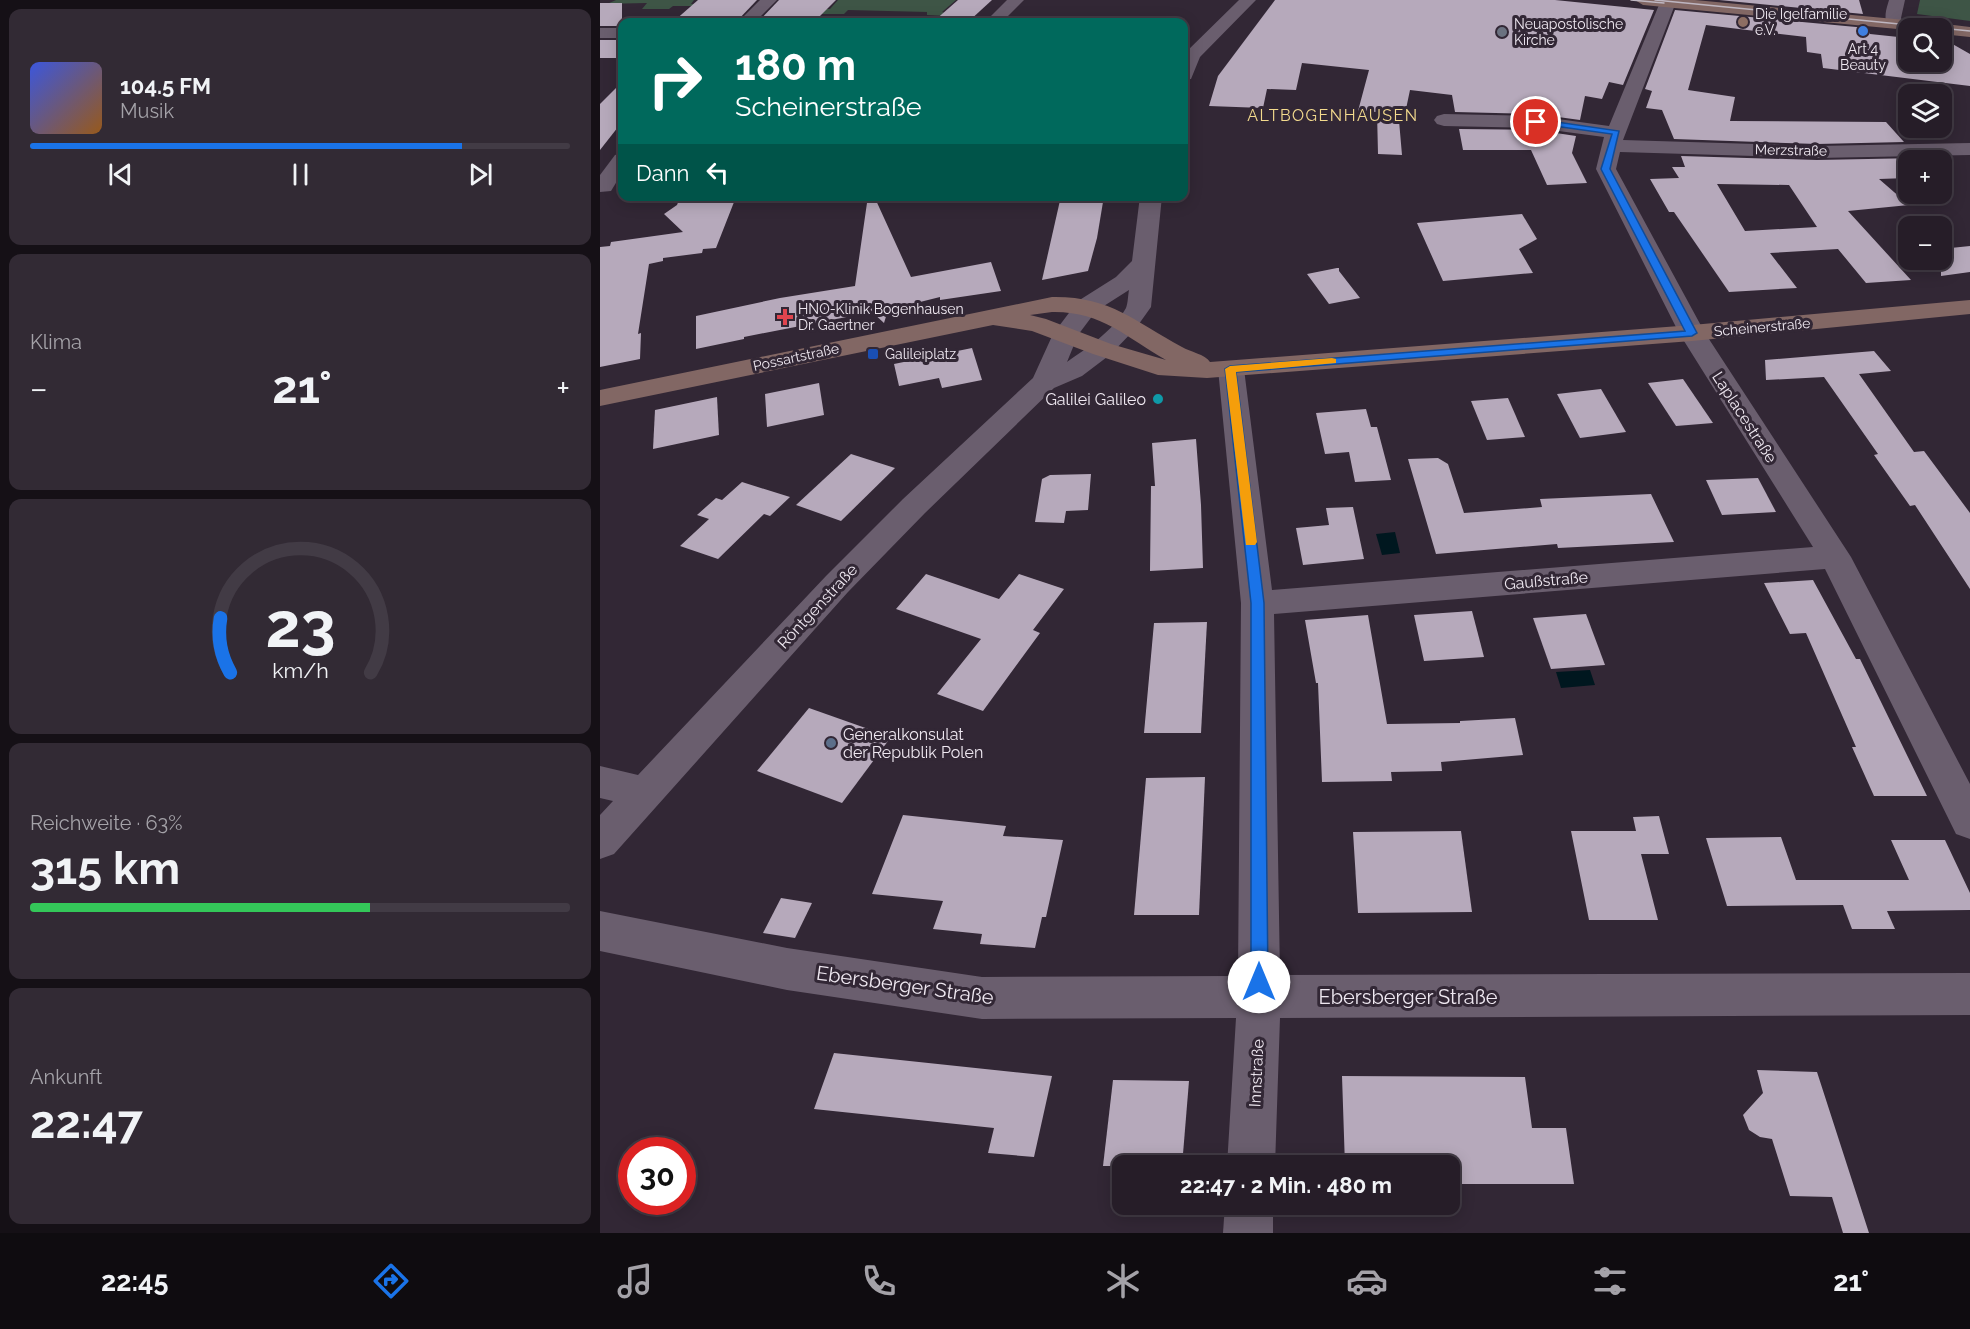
<!DOCTYPE html>
<html lang="de">
<head>
<meta charset="utf-8">
<style>
	body { margin:0; font-family:Raleway,sans-serif; background:#322a34; color:#f1f3f6; height:100vh; display:flex; flex-direction:column; font-size:22px; white-space:nowrap }
	* { box-sizing:border-box; margin:0 }
	p { font-size:20px; color:#a4a2a8 }
	.icon { flex:none; width:33px; height:33px; fill:none; stroke:currentColor; stroke-width:2; stroke-linecap:round; stroke-linejoin:round }
	.map { position:relative; flex:1; overflow:hidden }
	.side { display:flex; flex-direction:column; gap:9px; padding:9px; background:#151016; width:600px }
	.side>* { flex:none }
	.guide { position:absolute; left:18px; top:18px; width:570px; height:183px; border-radius:12px; box-shadow:0 3px 15px #0003,0 0 0 2px #423b45; background:#00695c; color:#fff; overflow:hidden }
	.controls { position:absolute; left:1298px; top:18px; display:grid; gap:12px }
	.controls a { display:grid; place-items:center; width:54px; height:54px; border-radius:12px; background:#261d28; box-shadow:0 3px 15px #0003,0 0 0 2px #423b45; font-size:30px }
	.speed { position:absolute; left:18px; top:1137px; display:flex; gap:12px; font-size:30px; font-weight:700; text-align:center }
	.speed>* { display:grid; place-content:center; width:78px; height:78px; border-radius:50%; background:#261d28; box-shadow:0 3px 15px #0003,0 0 0 2px #423b45; line-height:1 }
	.speed .limit { border:9px solid #d22; background:#fff; color:#111 }
	.pin { position:absolute; display:grid; place-items:center; width:51px; height:51px; color:#fff; margin:-26px; border:3px solid #fff; border-radius:50%; box-shadow:0 2px 6px #0007 }
	.me { position:absolute; width:66px; margin:-33px; rotate:0deg; stroke-linejoin:round; filter:drop-shadow(0 0 4px #0008) }
	.turn { display:flex; align-items:center; gap:21px; height:126px; padding:0 18px; font-size:27px }
	.turn .icon { width:78px; height:78px; stroke-width:2.5 }
	.turn b { display:block; font-size:42px; line-height:51px }
	.then { display:flex; align-items:center; height:57px; padding:0 18px; background:#0003; gap:12px; font-size:22px }
	.big { font-size:45px; font-weight:700; line-height:1.1 }
	.side .tile { flex:1; display:flex; flex-direction:column; justify-content:center; gap:9px; min-width:0; padding:0 21px; border-radius:12px; background:#322a34 }
	.side .dial { align-items:center; gap:0 }
	.dial svg { height:156px; overflow:visible; fill:none; stroke:#423b45; stroke-width:7; stroke-linecap:round; text-anchor:middle }
	.dial text { fill:#f1f3f6; stroke:none }
	.song { display:flex; align-items:center; gap:18px }
	.cover { width:72px; height:72px; border-radius:9px; background:linear-gradient(135deg,hsl(230 70% 55%),hsl(30 70% 35%)) }
	.played { height:6px; border-radius:3px; background:linear-gradient(90deg,#1a73e8 80%,#423b45 80%) }
	.keys { display:flex; justify-content:space-around; direction:ltr }
	.heat { display:flex; justify-content:space-between; align-items:center; font-size:33px; direction:ltr }
	.charge { height:9px; border-radius:4px; background:linear-gradient(90deg,#34c759 63%,#423b45 0) }
	.trip { position:absolute; left:512px; top:1155px; width:348px; height:60px; border-radius:12px; background:#261d28; box-shadow:0 3px 15px #0003,0 0 0 2px #423b45; font-weight:700; line-height:60px; text-align:center }
	.tabs { display:flex; height:96px; justify-content:space-around; align-items:center; background:#0f0c10; color:#a4a2a8 }
	.tabs .icon { width:42px; height:42px }
	.tabs .current { color:#1a73e8 }
	.tabs b { font-size:27px; color:#f1f3f6 }
	main { display:flex; flex:1; min-height:0 }
	.map>svg:first-child { display:block }
	.green { fill:#3e5546 }
	.water { fill:#00171f }
	.building { fill:#b6a9bb; fill-rule:evenodd }
	.lines { fill:none; stroke-linecap:round; stroke-linejoin:round }
	.street { fill:#6a5e6e; fill-rule:evenodd }
	.secondary { fill:#826764; fill-rule:evenodd }
	.tram { stroke:#beb6c1; stroke-width:1.5 }
	.route { fill:#1a73e8; stroke:#114b97; stroke-width:1.5 }
	.slow { fill:#f59e0b }
	.education-dot { fill:#8d6e63; stroke:#322735; stroke-width:2 }
	.shop-dot { fill:#3f7fe0; stroke:#322735; stroke-width:2 }
	.worship-dot { fill:#6b7280; stroke:#322735; stroke-width:2 }
	.health-dot { fill:#e0444e; stroke:#322735; stroke-width:2 }
	.transit-dot { fill:#1a4fb4; stroke:#322735; stroke-width:2 }
	.culture-dot { fill:#0f9aa8; stroke:#322735; stroke-width:2 }
	.service-dot { fill:#5c6f8a; stroke:#322735; stroke-width:2 }
	.labels { text-anchor:middle; stroke-width:6; stroke-linejoin:round; paint-order:stroke }
	.far-poi-label { font-size:14px; fill:#efe8f1; stroke:#322735; text-anchor:start }
	.far-street-label { font-size:14px; fill:#efe8f1; stroke:#322735 }
	.far-quarter-label { font-size:16px; letter-spacing:1.5px; fill:#f4db8e; stroke:#322735 }
	.poi-label { font-size:16px; fill:#efe8f1; stroke:#322735; text-anchor:end }
	.street-label { font-size:16px; fill:#efe8f1; stroke:#322735 }
	.near-street-label { font-size:20px; fill:#efe8f1; stroke:#322735 }
</style>
</head>
<body>
<main>
<section class="side">
<div class="tile">
<div class="song"><i class="cover"></i><div><b>104.5 FM</b><p>Musik</p></div></div>
<div class="played"></div>
<div class="keys"><svg class="icon" aria-label="previous" viewBox="0 0 24 24"><path d="M18 5L8 12l10 7zM5 5v14"/></svg><svg class="icon" aria-label="pause" viewBox="0 0 24 24"><path d="M8 5v14M16 5v14"/></svg><svg class="icon" aria-label="next" viewBox="0 0 24 24"><path d="M6 5l10 7-10 7zM19 5v14"/></svg></div>
</div>
<div class="tile"><p>Klima</p>
<div class="heat"><a>−</a><b class="big">21°</b><a>+</a></div>
</div>
<div class="tile dial"><svg viewBox="0 0 100 80">
<path d="M14 69A42 42 0 1 1 86 69"/>
<path d="M14 69A42 42 0 0 1 9 41" stroke="#1a73e8"/>
<text x="50" y="56" font-size="32" font-weight="700">23</text>
<text x="50" y="72" font-size="11">km/h</text>
</svg></div>
<div class="tile"><p>Reichweite · 63%</p><b class="big">315 km</b><div class="charge"></div></div>
<div class="tile"><p>Ankunft</p><b class="big">22:47</b></div>
</section>
<div class="map">
<svg width="1370" height="1233" viewBox="0 0 1370 1233">
	<rect width="100%" height="100%" fill="#322735"/>
	<g class="green">
		<path d="M16,0H94L91,4H101L99,6H73L69,9H42L47,3L0,4H7Z"/>
		<path d="M238,0H356L342,12L351,14L348,16L327,15V12L248,10L244,14H206L210,9H230Z"/>
		<path d="M1320,0H1370V21L1317,14Z"/>
	</g>
	<g class="water">
		<path d="M795,532L800,553L782,555L776,534Z"/>
		<path d="M990,670L995,685L961,688L956,672Z"/>
	</g>
	<g class="building">
		<path d="M98,0H157L136,22H73Z"/>
		<path d="M179,0H236L214,22H158Z"/>
		<path d="M358,0H392L368,22H333Z"/>
		<path d="M675,0H955L1054,10L1023,85L1009,82L1002,99L985,96L980,120L936,114L855,112L852,95L810,90L806,109H798L802,155L778,154L777,112L758,111L769,70L702,63L696,90L667,89L663,108L609,106L618,76Z"/>
		<path d="M1119,0H1259L1263,14Z"/>
		<rect x="0" y="3" width="22" height="23"/>
		<path d="M1075,10L1267,28L1270,34L1308,38V62H1341V42H1349L1370,54V86L1223,68L1221,54L1207,52L1206,37L1106,25L1088,90L1135,97L1130,121L1286,122L1304,142L1217,144L1074,139L1062,110L1046,108L1052,91L1045,89Z"/>
		<rect x="0" y="40" width="22" height="18"/>
		<path d="M22,82V122L0,150V104Z"/>
		<path d="M859,129L936,130L976,136L972,153L987,183L947,185L931,150H863Z"/>
		<path d="M1081,156L1217,160L1319,158L1321,160H1308V178L1279,179L1309,205L1248,211L1311,280L1266,283L1238,249L1170,253L1197,288L1129,292L1074,212H1069L1050,179L1079,178L1072,167H1085ZM1117,184L1189,185L1217,227L1145,231Z"/>
		<path d="M268,196H274L311,277L391,262L401,291L340,300V297L288,310L284,323L272,312L144,337V339L96,349V316L180,298L255,286Z"/>
		<path d="M461,196H504L497,238L488,271L442,280Z"/>
		<path d="M136,197L116,248L103,249L102,253L63,258V261L49,264L38,334L41,333L40,359L0,367V247L10,246L11,242L83,232L64,214L77,205L79,200Z"/>
		<path d="M922,214L937,239L919,249L933,273L843,281L817,223Z"/>
		<path d="M1370,246V272L1341,276V249Z"/>
		<path d="M737,268H739V271L760,298L729,304L707,274Z"/>
		<path d="M372,348L382,380L342,388L339,378L299,386L294,364Z"/>
		<path d="M1274,351L1291,371L1259,374L1314,452L1324,451L1370,513V589L1315,505L1310,506L1274,455L1278,454L1224,377L1166,380L1165,360Z"/>
		<path d="M1083,379L1113,423L1076,426L1048,383Z"/>
		<path d="M219,383L224,415L167,427L165,394Z"/>
		<path d="M1001,389L1026,432L980,438L957,394Z"/>
		<path d="M117,397L119,435L53,449L55,410Z"/>
		<path d="M908,398L925,437L887,440L871,401Z"/>
		<path d="M766,409L771,427H777L791,480L755,482L749,452L725,454L716,413Z"/>
		<path d="M596,439L601,505L603,568L550,571L551,486H555L552,443Z"/>
		<path d="M251,454L295,468L241,521L196,505Z"/>
		<path d="M838,458L848,464L864,513L942,507L940,499L1051,494L1074,542L958,548L957,544L836,554L808,459Z"/>
		<path d="M491,474L488,510L466,511L464,523L435,522L442,479L450,475Z"/>
		<path d="M1158,478L1176,512L1122,515L1106,480Z"/>
		<path d="M142,482L190,497L170,516L164,514L118,559L80,546L109,519L97,515L116,498L122,500Z"/>
		<path d="M753,507L764,559L703,565L696,528L729,525L726,508Z"/>
		<path d="M326,574L399,599L419,574L464,589L433,630L440,633L383,711L337,694L381,639L296,609Z"/>
		<path d="M1213,580L1256,659H1260L1327,796H1274L1252,747H1256L1206,633L1190,634L1164,583Z"/>
		<path d="M872,611L884,657L824,661L814,615Z"/>
		<path d="M986,614L1005,665L951,669L933,618Z"/>
		<path d="M768,615L787,724L860,723V721L915,718L923,755L841,762L842,771L791,772L792,781L722,782L718,683H716L705,620Z"/>
		<path d="M607,622L601,733H544L554,623Z"/>
		<path d="M209,708L291,737L242,803L157,771Z"/>
		<path d="M605,777L599,915H534L546,778Z"/>
		<path d="M303,815L406,826L403,836L463,840L446,917H442L435,948L380,944L382,934L333,929L343,901L272,894Z"/>
		<path d="M1059,816L1069,854H1041L1058,920H989L971,831H1036L1033,817Z"/>
		<path d="M861,831L872,912L758,913L753,832Z"/>
		<path d="M1181,837L1196,880H1309L1291,840H1345L1370,893V910L1287,911L1295,929H1252L1243,905L1127,906L1106,838Z"/>
		<path d="M181,898L212,903L195,938L163,933Z"/>
		<path d="M234,1053L452,1076L434,1157L388,1153L394,1128L214,1109Z"/>
		<path d="M1157,1070L1217,1072L1269,1233H1243L1232,1197L1190,1196L1172,1139L1160,1137L1149,1130L1143,1115L1163,1093Z"/>
		<path d="M742,1076L925,1077L932,1128H966L974,1184H861L859,1166H745Z"/>
		<path d="M513,1080L589,1081L582,1166H503Z"/>
	</g>
	<g class="lines">
		<g class="street">
			<path d="M160,0H177L155,22H138Z"/>
			<path d="M407,0H424L402,22H385Z"/>
			<path d="M639,0H656L600,57L591,79L584,80V54Z"/>
			<path d="M1061,0H1075L1076,2L1023,140L1217,146L1370,143V155L1217,158L1020,152L1016,169L1105,333L1251,557L1370,784V839L1356,834L1225,569L674,614L680,975L1370,973V1015L680,1018L675,1166H627L636,1018L382,1019L187,990L0,951V911L187,948L382,977L638,976L641,603L618,369L622,363L631,361L640,363L644,369L672,590L1213,547L1079,333L996,169L1004,137L936,128L844,126L837,124L834,120L837,116L844,114L936,116L1009,126Z"/>
			<path d="M1289,0H1305L1301,18L1304,24L1301,28H1289C1283,18 1286,10 1289,0Z"/>
			<rect x="0" y="28" width="22" height="10"/>
			<path d="M22,153V173L11,191L0,192V175L15,155Z"/>
			<path d="M540,196H562L551,307L536,328L511,354L482,376L454,388L325,513L248,592L14,854L0,859V815L13,801L0,798V766L38,775L226,576L303,499L433,378L453,334L478,301L516,277L532,261ZM529,290C528,295 528,303 526,308C513,331 487,348 467,362L478,335L496,311Z"/>
			<path d="M625,1204H673V1233H623Z"/>
		</g>
		<g class="secondary">
			<path d="M1035,0H1095L1337,23L1370,27V37L1341,34V28H1308V30L1043,5Z"/>
			<path d="M452,297C510,296 534,321 582,347C590,352 605,354 610,362L1092,325L1370,300V314L1092,341L607,378L558,375L493,354L432,331L393,325L0,406V390ZM452,312C501,311 526,337 566,360L511,344L446,319L430,315Z"/>
		</g>
		<g class="tram">
			<path d="M1031,0L1064,3"/>
			<path d="M1055,0L1370,31"/>
		</g>
	</g>
	<path class="route" d="M936,119L1019,131L1010,169L1097,333L1092,336L636,372L664,603L668,982L666,989L659,991L653,989L651,982V603L625,369L630,366L1085,331L1001,169L1012,134L933,123V120Z"/>
	<path class="slow" d="M732,358L736,359V363L636,372L657,542L655,545H646L625,369L630,366Z"/>
	<circle class="education-dot" cx="1143" cy="22" r="6"/>
	<circle class="shop-dot" cx="1263" cy="31" r="6"/>
	<circle class="worship-dot" cx="902" cy="32" r="6"/>
	<path class="health-dot" d="M182 308h6v6h6v6h-6v6h-6v-6h-6v-6h6z"/>
	<rect class="transit-dot" x="267" y="348" width="12" height="12" rx="3"/>
	<circle class="culture-dot" cx="558" cy="399" r="6"/>
	<circle class="service-dot" cx="231" cy="743" r="6"/>
	<g class="labels">
		<g class="far-poi-label">
			<text x="1155" y="19">Die Igelfamilie<tspan x="1155" dy="16">e.V.</tspan></text>
			<text x="914" y="29">Neuapostolische<tspan x="914" dy="16">Kirche</tspan></text>
			<text x="1263" y="54" text-anchor="middle">Art 4<tspan x="1263" dy="16">Beauty</tspan></text>
			<text x="198" y="314">HNO-Klinik Bogenhausen<tspan x="198" dy="16">Dr. Gaertner</tspan></text>
			<text x="285" y="359">Galileiplatz</text>
		</g>
		<g class="far-street-label">
			<text transform="translate(1191 150) rotate(1)" y="5">Merzstraße</text>
			<text transform="translate(1162 327) rotate(-5)" y="5">Scheinerstraße</text>
			<text transform="translate(196 357) rotate(-12)" y="5">Possartstraße</text>
		</g>
		<g class="far-quarter-label">
			<text x="733" y="121">ALTBOGENHAUSEN</text>
		</g>
		<g class="poi-label">
			<text x="546" y="405">Galilei Galileo</text>
			<text x="243" y="740" text-anchor="start">Generalkonsulat<tspan x="243" dy="18">der Republik Polen</tspan></text>
		</g>
		<g class="street-label">
			<text transform="translate(1145 417) rotate(57)" y="6">Laplacestraße</text>
			<text transform="translate(946 580) rotate(-5)" y="6">Gaußstraße</text>
			<text transform="translate(217 606) rotate(-47)" y="6">Röntgenstraße</text>
			<text transform="translate(656 1073) rotate(-87)" y="6">Innstraße</text>
		</g>
		<g class="near-street-label">
			<text transform="translate(305 985) rotate(8)" y="7">Ebersberger Straße</text>
			<text x="808" y="1004">Ebersberger Straße</text>
		</g>
	</g>
</svg>
<div class="controls">
<a><svg class="icon" aria-label="search" viewBox="0 0 24 24"><circle cx="10" cy="10" r="6"/><path d="M15 15l6 6"/></svg></a>
<a><svg class="icon" aria-label="layers" viewBox="0 0 24 24"><path d="M12 4l9 5-9 5-9-5zM3 14l9 5 9-5"/></svg></a>
<a>+</a>
<a>−</a>
</div>
<div class="speed"><div class="limit">30</div></div>
<div class="pin" style="left:936px;top:122px;background:#d93025"><svg class="icon" aria-label="arrive" viewBox="0 0 24 24"><path d="M6 21V4h12l-3 4 3 4H6"/></svg></div>
<svg class="me" style="left:659px;top:982px" viewBox="-20 -20 40 40"><circle r="19" fill="#fff"/><path d="M0-13L10 11 0 6-10 11z" fill="#1a73e8"/></svg>
<div class="trip">22:47 · 2 Min. · 480 m</div>
<div class="guide">
<div class="turn"><svg class="icon" aria-label="right" viewBox="0 0 24 24"><path d="M7 20v-9h11M14 6l5 5-5 5"/></svg><div><b>180 m</b>Scheinerstraße</div></div>
<div class="then">Dann<svg class="icon" aria-label="left" viewBox="0 0 24 24"><path d="M17 20v-9H6M10 6l-5 5 5 5"/></svg></div>
</div>
</div>
</main>
<nav class="tabs">
<b>22:45</b>
<svg class="icon current" aria-label="directions" viewBox="0 0 24 24"><path d="M12 3l9 9-9 9-9-9zM9 14v-3h6M13 9l2 2-2 2"/></svg>
<svg class="icon" aria-label="music" viewBox="0 0 24 24"><path d="M9 18V5l10-2v13"/><circle cx="6" cy="18" r="3"/><circle cx="16" cy="16" r="3"/></svg>
<svg class="icon" aria-label="phone" viewBox="0 0 24 24"><path d="M5 4h4l2 5-3 2q2 4 5 5l2-3 5 2v4C11 20 4 13 5 4z"/></svg>
<svg class="icon" aria-label="climate" viewBox="0 0 24 24"><path d="M12 3v18M4 7l16 10M4 17L20 7"/></svg>
<svg class="icon" aria-label="car" viewBox="0 0 24 24"><path d="M5 17H2v-5l4-1 3-4h7l3 4 3 1v5h-3M9 17h6M6 11h13"/><circle cx="7" cy="17" r="2"/><circle cx="17" cy="17" r="2"/></svg>
<svg class="icon" aria-label="filters" viewBox="0 0 24 24"><path d="M4 7h16M4 17h16"/><circle cx="9" cy="7" r="2"/><circle cx="15" cy="17" r="2"/></svg>
<b>21°</b>
</nav>
</body>
</html>
